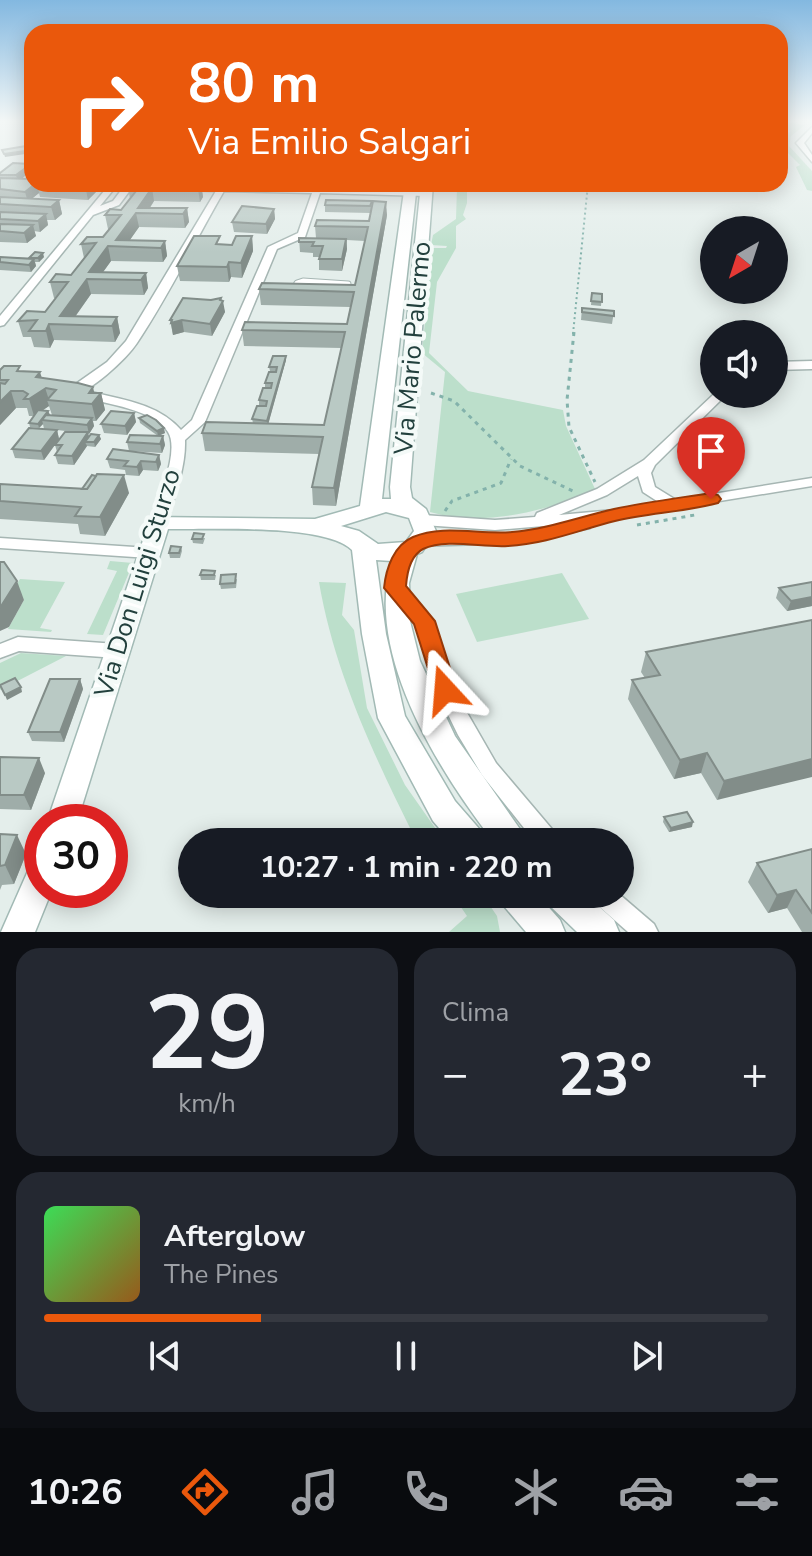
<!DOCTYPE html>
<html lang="it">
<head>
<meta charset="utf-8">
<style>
	body { margin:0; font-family:"Nunito Sans",sans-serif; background:#242831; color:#f1f3f6; height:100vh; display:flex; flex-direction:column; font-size:30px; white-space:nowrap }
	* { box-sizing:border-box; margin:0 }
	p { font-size:26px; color:#9ea1a6 }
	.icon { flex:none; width:44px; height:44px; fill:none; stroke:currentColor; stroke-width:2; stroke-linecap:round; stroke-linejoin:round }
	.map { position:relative; height:932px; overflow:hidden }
	.details { display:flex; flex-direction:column; gap:16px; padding:16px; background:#0d0f14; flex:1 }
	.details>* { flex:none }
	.banner { position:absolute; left:24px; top:24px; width:764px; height:168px; border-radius:24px; box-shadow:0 4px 20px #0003; background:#ea580c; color:#fff; overflow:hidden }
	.needle { width:52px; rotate:219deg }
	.buttons { position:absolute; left:700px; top:216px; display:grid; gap:16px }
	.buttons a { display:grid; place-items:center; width:88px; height:88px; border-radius:50%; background:#171b24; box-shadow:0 4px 20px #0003; font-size:40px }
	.speed { position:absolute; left:24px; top:804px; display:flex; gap:16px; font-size:40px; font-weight:700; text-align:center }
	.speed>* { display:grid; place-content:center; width:104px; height:104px; border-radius:50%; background:#171b24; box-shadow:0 4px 20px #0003; line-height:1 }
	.speed .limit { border:12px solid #d22; background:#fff; color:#111 }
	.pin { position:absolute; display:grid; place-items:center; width:68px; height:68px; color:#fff; margin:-82px -34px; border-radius:50% 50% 50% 0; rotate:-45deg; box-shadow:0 0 8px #0007 }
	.pin .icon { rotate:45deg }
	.me { position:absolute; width:88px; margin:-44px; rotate:341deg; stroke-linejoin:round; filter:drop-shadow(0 0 6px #0008) }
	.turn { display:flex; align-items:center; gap:28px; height:168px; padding:0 32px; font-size:36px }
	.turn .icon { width:104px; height:104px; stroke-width:2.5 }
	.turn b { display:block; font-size:56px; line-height:68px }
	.big { font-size:60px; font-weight:700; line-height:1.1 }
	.details .card { flex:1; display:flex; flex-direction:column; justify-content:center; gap:12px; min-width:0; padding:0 28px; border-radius:24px; background:#242831 }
	.details .dial { align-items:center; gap:0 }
	.dial b { font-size:104px; line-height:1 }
	.song { display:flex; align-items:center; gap:24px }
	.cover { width:96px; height:96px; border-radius:12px; background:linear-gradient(135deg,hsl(130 70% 55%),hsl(30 70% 35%)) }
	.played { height:8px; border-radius:4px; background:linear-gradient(90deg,#ea580c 30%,#363941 30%) }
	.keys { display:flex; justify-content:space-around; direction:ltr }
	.heat { display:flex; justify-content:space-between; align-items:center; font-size:44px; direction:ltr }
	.details .tiles { flex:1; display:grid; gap:16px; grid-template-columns:1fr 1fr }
	.card:last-child { grid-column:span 2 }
	.trip { position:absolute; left:178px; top:828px; width:456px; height:80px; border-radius:40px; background:#171b24; box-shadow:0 4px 20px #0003; font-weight:700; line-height:80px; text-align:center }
	.menu { display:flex; height:128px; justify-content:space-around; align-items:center; background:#090b0e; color:#9ea1a6 }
	.menu .icon { width:56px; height:56px }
	.menu .current { color:#ea580c }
	.menu b { font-size:36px; color:#f1f3f6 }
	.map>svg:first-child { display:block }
	.green { fill:#bcdfcb }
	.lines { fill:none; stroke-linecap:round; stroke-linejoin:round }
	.lane-casing { stroke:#a6b6b3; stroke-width:7 }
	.street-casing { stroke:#a6b6b3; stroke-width:3 }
	.secondary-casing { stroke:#a2bab5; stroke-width:3 }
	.path-far1 { stroke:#83b2ab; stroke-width:2; stroke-dasharray:2 3; stroke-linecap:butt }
	.path { stroke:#83b2ab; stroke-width:3; stroke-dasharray:4 5; stroke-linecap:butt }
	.lane { stroke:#fff; stroke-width:5 }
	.street { fill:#fff; fill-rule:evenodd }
	.secondary { fill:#fff; fill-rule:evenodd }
	.wall { fill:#9fada9; fill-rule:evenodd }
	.shaded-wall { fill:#828d89 }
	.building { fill:#b9c9c4; stroke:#828d89; stroke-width:2 }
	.route { fill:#ea580c; stroke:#983908; stroke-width:2 }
	.labels { text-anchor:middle; stroke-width:8; stroke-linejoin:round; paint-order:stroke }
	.street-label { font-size:26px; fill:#22403d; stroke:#f4faf8 }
</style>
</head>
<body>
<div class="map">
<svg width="812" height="932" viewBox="0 0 812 932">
	<rect width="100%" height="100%" fill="#e4eeeb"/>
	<g class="green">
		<path d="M784,122L805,125L791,136L789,146L812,171V191L807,190L796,167L800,165L780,145V134L790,132Z"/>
		<path d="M452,184H467V203L463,215L466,219L456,226V248L437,282L429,353L468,391L563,410L566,426L595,489C547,512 483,527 430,512L445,372L422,353L432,248H446L447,246L431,245L433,235L456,219L457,187Z"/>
		<path d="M110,561L133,563L103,635L87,634L117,571L107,569Z"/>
		<path d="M562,573L589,619L477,642L456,594Z"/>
		<path d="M20,579L65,582L40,628L52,630L51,632L8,629L24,600L15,587Z"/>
		<path d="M319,582L346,583L342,615L354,630L367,708L405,785L445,842H418L411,830C372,751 334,670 319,582Z"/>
		<path d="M21,653L66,656L0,690V663Z"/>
		<path d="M452,894H482L497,916L500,932H449L467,916Z"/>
	</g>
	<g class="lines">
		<g class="lane-casing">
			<path id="lane" d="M294,289L297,283L303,281L348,284L346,292"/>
		</g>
		<g class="street-casing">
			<g id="street">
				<path d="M812,127V133L804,143L812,155V162L796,143Z"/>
				<path d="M110,184L146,185L150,187L146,189H131L119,205L93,215L4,325L0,326V316ZM114,189H122L113,201L100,206Z"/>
				<path d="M179,186L426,190L430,193L426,196L320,193L305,237L277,249L205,422L185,440C186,468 174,496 167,522L159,527L151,522C158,501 180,451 168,432C155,410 105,403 83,398L81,395L87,391C119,399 158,403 181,430L192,420L268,247L298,233L312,193L224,191C195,241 169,295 137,343C127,358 88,396 70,394L68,391L70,388L107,362L126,341L216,191L182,190L178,188Z"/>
				<path d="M812,361V369L774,370V362Z"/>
				<path d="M714,394H727L655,465L651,473L655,487L676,500L812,478V486L591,522L590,528L520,543L414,546L412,542L414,538L442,533L510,534L567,524L495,530L423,525L415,520L423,515L495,520L535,517L537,513L597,489L644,460ZM638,476L643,492L660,503L614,510L559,515L607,495Z"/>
				<path d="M0,538L149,548L155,549L157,553L155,557L149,558L0,548Z"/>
				<path d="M396,583L402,585L433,621L454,690L496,763L557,835L560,842H535L482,775L458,735L436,690L416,623L388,589L390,585Z"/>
				<path d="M18,637L117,644L123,646L126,651L123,656L117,658L19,651L0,658V644Z"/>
				<path d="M591,894H619L654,924L658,932H628L594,902Z"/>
			</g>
		</g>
		<g class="secondary-casing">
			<g id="secondary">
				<path d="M405,184H417L382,499H391L390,487L421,184H433L410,487L412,498L426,509L436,531L422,552L417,554L409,583L410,621L420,661L455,736L529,842H494C440,773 363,651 392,561L376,560L386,634L405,716L455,801L482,832L487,842H451L433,821L378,718L362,634L352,550C324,523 209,530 168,529L77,822H47L151,517L315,519L360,506ZM386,512L409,518L414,531L406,542L378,544L359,531L341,526Z"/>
				<path d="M42,859V890H52L35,932H1L31,864Z"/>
				<path d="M499,894H537L560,920L565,932H526L503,905Z"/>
				<path d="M545,894H585L614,920L619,932H577L549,905Z"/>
			</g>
		</g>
		<path class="path-far1" d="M573,334L588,184"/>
		<g class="path">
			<path d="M574,332L567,400L569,427L595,482"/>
			<path d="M431,393L454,401L520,466L575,492"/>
			<path d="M445,511L452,501L501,483L511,459"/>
			<path d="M637,525L695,515"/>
		</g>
		<use href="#lane" class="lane"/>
		<use href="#street" class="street"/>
		<use href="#secondary" class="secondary"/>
	</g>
	<g class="wall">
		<path d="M31,164L32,170L21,179L32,184H104L100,188L95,187L96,192L88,200L40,197L39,193L31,199L59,200L62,214L55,220H47L48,225L40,232L34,231L36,236L27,243L0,242V173Z"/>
		<path d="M201,184L203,197L200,202L154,201L150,208H187L189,222L185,228L139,227L129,241H165L167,256L163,262L111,261L103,272L146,273L148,288L144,295L91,294L75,317H117L120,333L115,342L54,340L50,348L34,347L31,337H23L18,321L45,312L56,298H54L50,282L71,275L84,258L81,244L103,237L110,229H108L105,215L121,210L130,199L128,186Z"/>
		<path d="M509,184H519L518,187L509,186Z"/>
		<path d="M372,201L371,213L325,212V205Z"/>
		<path d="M274,209L275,219L267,234L234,232L232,222Z"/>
		<path d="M387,215L336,506L313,505L312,487L319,454L205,451L202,433L253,423L252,419L266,405H259V400L271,388L265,387V383L270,371L269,367L286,356V360L268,424L324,425L341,348L244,346L242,330L347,324L350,307L261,305L259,289L355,285L365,241L347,240V249L342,271L319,270V257H313V253L300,252L299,238H316L315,226L369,221Z"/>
		<path d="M252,236L253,251L242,278L231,277L229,282L180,281L177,266L221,244L232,245Z"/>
		<path d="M0,257L29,258L44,257L39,262H35L36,266L31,272L0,270Z"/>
		<path d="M592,293L602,294L601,306L591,305Z"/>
		<path d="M221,300L225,312L212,336L184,332L173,335L170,320Z"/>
		<path d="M582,308L614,311L612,324L581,320Z"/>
		<path d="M0,370L21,371L94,393H101L105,410L96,421H93L94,426L89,434H88L89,437L99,435L101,439L95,447L87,446L74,465L58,464L55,455L57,452L55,445L44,460L15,458L12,449L56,430L44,429L43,424L39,428L30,427L29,423L34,416H29L27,408H16L0,425ZM49,406L52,415H50L48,411L43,410ZM57,430L74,432L59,439Z"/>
		<path d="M134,413L136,422L127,435L104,433L101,424Z"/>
		<path d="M139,418L165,433L158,436H163L165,445L162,453L129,451L127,442L158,436L140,423Z"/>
		<path d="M159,455L161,464L158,471L143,470L139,476L126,475L125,470L110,468L107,459Z"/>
		<path d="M0,484L129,493L105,536L80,534L78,524L0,519Z"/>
		<path d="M205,538L203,544L193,543L192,539Z"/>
		<path d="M181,547L182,551L180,558H170L169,553Z"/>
		<path d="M200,575H216L215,580H201Z"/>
		<path d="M237,579L236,588L221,589L220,584Z"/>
		<path d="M812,582V606L787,611L776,598L779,588Z"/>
		<path d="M812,620L717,800L701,773L674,779L628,699L632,680L645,678L641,672L646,652Z"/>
		<path d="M80,679L83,689L64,742L32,741L28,732Z"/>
		<path d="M0,757L45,773L31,810L0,809Z"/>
		<path d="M664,817L692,827L669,832L663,822Z"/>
		<path d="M0,834L26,854L14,884L2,885L0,890Z"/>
		<path d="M812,849V932H802L787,908L768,913L748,882L757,863Z"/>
	</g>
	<g class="shaded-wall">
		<path d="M32,150V153L5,157L4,154Z"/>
		<path d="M31,164L32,170L18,182L16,175Z"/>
		<path d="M35,184H43L38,187L39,193L28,202L25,192Z"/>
		<path d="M92,184H94L96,192L88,200L86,190Z"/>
		<path d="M201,184L203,197L200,202L198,189Z"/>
		<path d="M152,188L154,201L146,213L138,208Z"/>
		<path d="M59,200L62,214L55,220L51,207Z"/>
		<path d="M386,202L387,215L336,506L334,488Z"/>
		<path d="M187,208L189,222L185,228L183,214Z"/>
		<path d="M274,209L275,219L267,234L266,224Z"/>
		<path d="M136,213L139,227L125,247L116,240Z"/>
		<path d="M46,214L48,225L40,232L38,221Z"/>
		<path d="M33,225L36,236L27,243L24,233Z"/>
		<path d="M252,236L253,251L242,278L241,263Z"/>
		<path d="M346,239L347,249L342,271V259Z"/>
		<path d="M165,241L167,256L163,262L161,248Z"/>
		<path d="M108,246L111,261L98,279L89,272Z"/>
		<path d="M43,253L44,257L39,262L38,258Z"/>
		<path d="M34,259L36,266L31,272L29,265Z"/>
		<path d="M229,262L231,277L229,282L227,267Z"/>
		<path d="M146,273L148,288L144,295L141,280Z"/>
		<path d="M87,279L91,294L69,325L60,316Z"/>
		<path d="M221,298L222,303L223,301L225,312L212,336L210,324Z"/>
		<path d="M117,317L120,333L115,342L112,326Z"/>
		<path d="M182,320L184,332L173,335L171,323Z"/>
		<path d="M49,324L54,340L50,348L46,331Z"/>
		<path d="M286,356V360L268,425L267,421Z"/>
		<path d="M40,372L49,400H47L49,406L34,416L29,399L36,377Z"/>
		<path d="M93,387L96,400L101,393L105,410L96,421L89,393Z"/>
		<path d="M11,391L16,408L0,425V402Z"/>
		<path d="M48,411L50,415L42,420L43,424L39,428L38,424Z"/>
		<path d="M134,413L136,422L127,435L125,426Z"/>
		<path d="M92,418L94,426L89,434L87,425Z"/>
		<path d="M164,428L165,433L158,436L157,431Z"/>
		<path d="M57,430L59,439L44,460L41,451Z"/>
		<path d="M88,432L90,441L85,442L87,446L74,465L72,456Z"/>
		<path d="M99,435L101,439L95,447L94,442Z"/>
		<path d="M163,436L165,445L162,453L160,444Z"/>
		<path d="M159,455L161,464L158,471L156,462Z"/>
		<path d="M141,461L143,470L139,476L137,467Z"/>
		<path d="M124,475L129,493L105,536L100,517Z"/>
		<path d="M17,581L24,600L9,627L0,631V608Z"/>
		<path d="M812,597V606L787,611L791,601Z"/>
		<path d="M80,679L83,689L64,742L60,732Z"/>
		<path d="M21,687L22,692L7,700L5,695Z"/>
		<path d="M707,753L701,773L674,779L680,760Z"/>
		<path d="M39,758L45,773L31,810L24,795Z"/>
		<path d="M812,759V777L717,800L724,781Z"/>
		<path d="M693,822L692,827L669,832L671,828Z"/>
		<path d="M17,835L26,854L14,884L5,865Z"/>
		<path d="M796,890L787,908L768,913L777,895Z"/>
	</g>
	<g class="building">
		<path d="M32,145V150L4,154L2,150Z"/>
		<path d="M13,163L31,164L16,175H0V173Z"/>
		<path d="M0,178L32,179V184H35L25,192L0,189Z"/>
		<path d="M42,184H92L86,190L38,187Z"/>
		<path d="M129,184H201L198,189L152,188L138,208H187L183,214L136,213L116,240L165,241L161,248L108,246L89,272L146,273L141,280L87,279L60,316L117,317L112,326L49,324L46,331H29L37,320L18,321L27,311L45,312L68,282H50L56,274L71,275L90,251L96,243L81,244L87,237H103L121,215H105L110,209L121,210L140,186H128Z"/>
		<path d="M0,197L59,200L51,207L0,204Z"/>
		<path d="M326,200L372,201L370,206L325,205Z"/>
		<path d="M373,201L386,202L334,488L312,487L323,437L202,433L206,422L324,425L345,332L242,330L245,322L347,324L354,292L259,289L262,283L355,285L368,227L315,226L317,220L369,221Z"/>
		<path d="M242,206L274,209L266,224L232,222Z"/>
		<path d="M0,212L46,214L38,221L0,219Z"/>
		<path d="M0,224L33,225L24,233L0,231Z"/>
		<path d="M194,236H220L216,244L232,245L236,236H252L241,263L229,262L227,267L177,266Z"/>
		<path d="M299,238L346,239L342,259H319L323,246H312L314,242H299Z"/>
		<path d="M35,252L43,253L38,258H29Z"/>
		<path d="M0,257L34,259L29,265L0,262Z"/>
		<path d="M592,293L602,294V302L591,301Z"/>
		<path d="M183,298L211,300L221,298L220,300L223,301L210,324L182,320L171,323L172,320H170Z"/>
		<path d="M582,308L614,311V316L582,312Z"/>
		<path d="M273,356H286L267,421L252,419L257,406H266L267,401L259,400L263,388H271L272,383H265L269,372H276L277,367H269Z"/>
		<path d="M4,366H20L17,371L40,372L36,377L78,383L93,387L89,393H101L92,404L47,400L56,390L46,388L29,399H24L28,394L23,391H11L0,402V383L5,384L8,380H0V370Z"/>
		<path d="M38,410L48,411L38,424L29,423Z"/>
		<path d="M111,411L134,413L125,426L101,424Z"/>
		<path d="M46,415L92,418L87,425L42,420Z"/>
		<path d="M147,415L156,420L164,428L157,431L139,418Z"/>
		<path d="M29,428L57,430L41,451L12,449Z"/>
		<path d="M65,432H88L72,456L55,455L62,445H55Z"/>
		<path d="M91,434L99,435L94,442H85Z"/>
		<path d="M130,435L163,436L160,444L127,442Z"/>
		<path d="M113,449L159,455L156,462L141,461L137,467L124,466L128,461L107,459Z"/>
		<path d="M97,474L124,475L100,517L75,516L81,507L0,501V484L87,489Z"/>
		<path d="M92,475L96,476L87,489H82Z"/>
		<path d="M194,533L204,534L202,539H192Z"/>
		<path d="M171,546L181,547L179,553H169Z"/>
		<path d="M0,562H4L17,581L0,608Z"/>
		<path d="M202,570L215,571L214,575H200Z"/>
		<path d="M236,574L235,583L220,584L221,575Z"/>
		<path d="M812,582V597L791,601L779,588Z"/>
		<path d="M812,620V759L724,781L707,753L680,760L632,680L660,675L646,652Z"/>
		<path d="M15,678L21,687L5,695L0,685Z"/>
		<path d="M50,679H80L60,732H28Z"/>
		<path d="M0,757L39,758L24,795H0Z"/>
		<path d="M687,812L693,822L671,828L664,817Z"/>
		<path d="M0,834L17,835L5,865L0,866Z"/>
		<path d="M812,849V913L796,890L777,895L757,863Z"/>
	</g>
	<linearGradient id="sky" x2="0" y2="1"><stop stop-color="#83b8e0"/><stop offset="0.48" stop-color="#f3f7f6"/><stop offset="1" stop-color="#f3f7f6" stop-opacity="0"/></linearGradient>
	<rect width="812" height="252" fill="url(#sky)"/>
	<path class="route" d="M711,493L718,495L721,499L718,503C684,512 649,513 615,521C579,530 546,544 508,546C483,548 447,538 423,549C410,556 407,572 406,586L435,621L457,690L454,697L445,700L437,697L414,624L384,588C386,568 394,545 413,537C443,524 480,535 512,532C547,529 579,517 614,509C646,502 679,498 711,493Z"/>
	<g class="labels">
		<g class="street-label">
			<text transform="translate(412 348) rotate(-85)" y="9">Via Mario Palermo</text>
			<text transform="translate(137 583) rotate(-73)" y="9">Via Don Luigi Sturzo</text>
		</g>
	</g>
</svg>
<div class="buttons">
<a><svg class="needle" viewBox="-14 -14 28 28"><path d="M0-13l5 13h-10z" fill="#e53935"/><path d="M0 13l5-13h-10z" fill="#9ea1a6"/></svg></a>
<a><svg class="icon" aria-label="sound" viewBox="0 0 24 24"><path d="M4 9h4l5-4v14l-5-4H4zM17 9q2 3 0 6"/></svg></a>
</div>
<div class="speed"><div class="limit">30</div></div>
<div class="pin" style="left:711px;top:499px;background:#d93025"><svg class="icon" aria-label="arrive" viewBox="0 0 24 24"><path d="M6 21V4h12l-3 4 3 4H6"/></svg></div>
<svg class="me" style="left:445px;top:690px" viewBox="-20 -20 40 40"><path d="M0-17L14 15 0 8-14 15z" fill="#ea580c" stroke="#fff" stroke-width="4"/></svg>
<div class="trip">10:27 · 1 min · 220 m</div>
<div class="banner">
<div class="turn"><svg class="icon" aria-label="right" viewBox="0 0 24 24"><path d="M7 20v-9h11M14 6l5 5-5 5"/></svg><div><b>80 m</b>Via Emilio Salgari</div></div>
</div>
</div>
<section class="details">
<div class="tiles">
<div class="card dial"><b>29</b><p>km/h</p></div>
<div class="card"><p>Clima</p>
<div class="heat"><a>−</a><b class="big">23°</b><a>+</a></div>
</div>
<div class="card">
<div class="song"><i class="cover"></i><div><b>Afterglow</b><p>The Pines</p></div></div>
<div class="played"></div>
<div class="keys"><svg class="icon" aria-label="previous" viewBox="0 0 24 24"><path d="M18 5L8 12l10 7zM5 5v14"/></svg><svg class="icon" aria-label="pause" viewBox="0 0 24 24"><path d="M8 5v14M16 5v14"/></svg><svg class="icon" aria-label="next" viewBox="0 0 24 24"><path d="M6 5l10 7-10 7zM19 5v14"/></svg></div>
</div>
</div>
</section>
<nav class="menu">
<b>10:26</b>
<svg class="icon current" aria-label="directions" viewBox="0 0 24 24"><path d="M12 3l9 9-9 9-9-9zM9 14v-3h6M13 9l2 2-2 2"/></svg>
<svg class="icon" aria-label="music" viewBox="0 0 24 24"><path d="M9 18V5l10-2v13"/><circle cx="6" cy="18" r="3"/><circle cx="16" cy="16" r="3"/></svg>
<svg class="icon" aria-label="phone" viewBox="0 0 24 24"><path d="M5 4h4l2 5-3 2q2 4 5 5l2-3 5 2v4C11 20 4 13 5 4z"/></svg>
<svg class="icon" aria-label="climate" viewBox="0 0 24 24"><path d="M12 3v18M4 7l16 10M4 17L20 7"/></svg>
<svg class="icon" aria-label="car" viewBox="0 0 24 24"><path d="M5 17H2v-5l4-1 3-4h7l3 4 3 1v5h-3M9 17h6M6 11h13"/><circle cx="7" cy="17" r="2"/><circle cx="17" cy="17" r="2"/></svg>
<svg class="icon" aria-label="filters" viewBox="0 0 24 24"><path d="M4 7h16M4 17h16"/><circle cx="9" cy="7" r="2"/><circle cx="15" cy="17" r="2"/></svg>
</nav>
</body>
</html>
